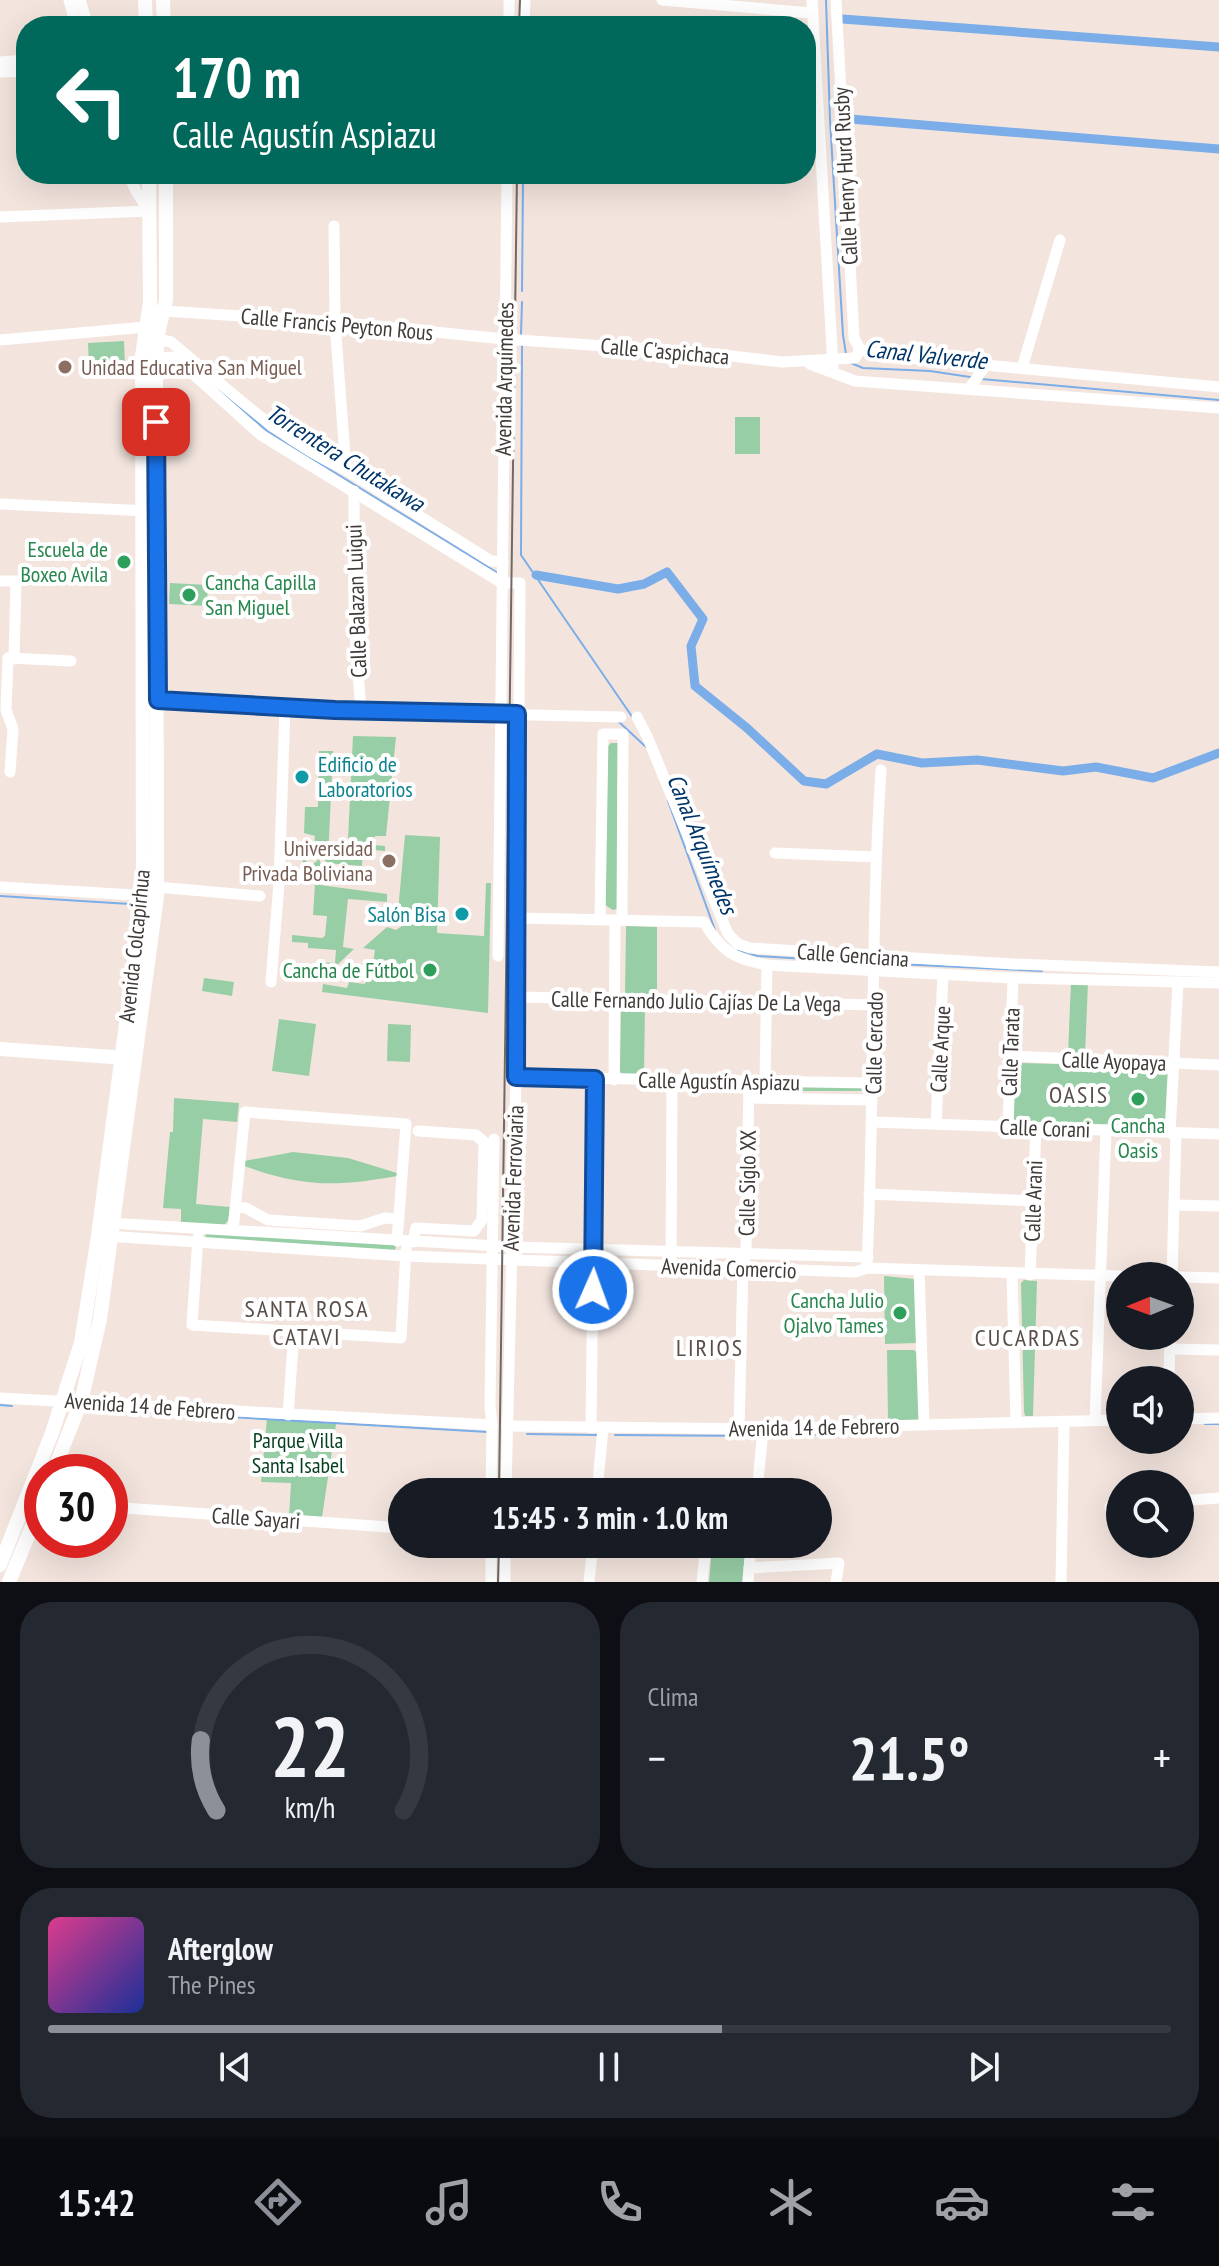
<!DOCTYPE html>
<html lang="es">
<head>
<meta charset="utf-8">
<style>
	body { margin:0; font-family:"PT Sans Narrow",sans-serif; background:#242831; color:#f1f3f6; height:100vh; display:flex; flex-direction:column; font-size:30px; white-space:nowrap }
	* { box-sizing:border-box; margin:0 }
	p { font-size:26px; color:#9ea1a6 }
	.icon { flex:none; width:44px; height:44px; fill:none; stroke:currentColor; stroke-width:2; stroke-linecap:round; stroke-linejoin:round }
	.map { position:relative; height:1582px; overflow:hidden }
	.details { display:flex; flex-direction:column; gap:20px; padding:20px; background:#0d0f14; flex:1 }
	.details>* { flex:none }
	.top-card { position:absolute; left:16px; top:16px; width:800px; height:168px; border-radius:32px; box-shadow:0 8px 32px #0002; background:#00695c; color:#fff; overflow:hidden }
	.needle { width:52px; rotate:269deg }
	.tools { position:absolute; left:1106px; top:1262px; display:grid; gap:16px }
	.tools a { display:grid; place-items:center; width:88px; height:88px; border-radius:50%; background:#171b24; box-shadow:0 8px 32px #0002; font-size:40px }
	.speed { position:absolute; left:24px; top:1454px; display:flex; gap:16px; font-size:40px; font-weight:700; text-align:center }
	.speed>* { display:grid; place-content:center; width:104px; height:104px; border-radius:50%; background:#171b24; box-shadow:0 8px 32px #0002; line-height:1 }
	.speed .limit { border:12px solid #d22; background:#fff; color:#111 }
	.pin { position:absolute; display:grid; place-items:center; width:68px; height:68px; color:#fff; margin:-34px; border-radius:16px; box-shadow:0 4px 12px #0006 }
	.me { position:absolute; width:88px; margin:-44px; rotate:2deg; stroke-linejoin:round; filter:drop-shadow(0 0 6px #0008) }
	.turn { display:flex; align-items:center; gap:28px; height:168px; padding:0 24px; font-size:36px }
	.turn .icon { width:104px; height:104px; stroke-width:2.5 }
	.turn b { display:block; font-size:56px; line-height:68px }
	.big { font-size:60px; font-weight:600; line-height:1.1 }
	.details .card { flex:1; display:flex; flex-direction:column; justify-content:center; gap:12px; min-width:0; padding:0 28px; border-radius:32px; background:#242831 }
	.details .dial { align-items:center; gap:0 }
	.dial svg { height:208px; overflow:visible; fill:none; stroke:#363941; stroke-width:7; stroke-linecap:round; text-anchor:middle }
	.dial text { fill:#f1f3f6; stroke:none }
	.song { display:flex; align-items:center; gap:24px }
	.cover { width:96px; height:96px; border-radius:12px; background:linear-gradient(135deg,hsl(330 70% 55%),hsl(230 70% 35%)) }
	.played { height:8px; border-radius:4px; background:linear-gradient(90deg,#8c9099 60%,#363941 60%) }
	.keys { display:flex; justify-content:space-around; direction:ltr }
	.heat { display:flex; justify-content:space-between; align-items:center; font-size:44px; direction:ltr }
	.details .tiles { flex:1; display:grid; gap:20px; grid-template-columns:1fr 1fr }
	.card:last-child { grid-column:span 2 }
	.trip { position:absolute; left:388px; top:1478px; width:444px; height:80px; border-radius:40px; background:#171b24; box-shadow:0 8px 32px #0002; font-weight:600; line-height:80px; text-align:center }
	.tab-bar { display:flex; height:128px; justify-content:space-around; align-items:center; background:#090b0e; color:#9ea1a6 }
	.tab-bar .icon { width:56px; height:56px }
	.tab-bar .on { color:#8c9099 }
	.tab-bar b { font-size:36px; color:#f1f3f6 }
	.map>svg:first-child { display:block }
	.green { fill:#97cea6 }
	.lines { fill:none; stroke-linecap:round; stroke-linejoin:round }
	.stream { stroke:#7bade8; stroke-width:2 }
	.canal { stroke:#7bade8; stroke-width:9 }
	.minor { stroke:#fff; stroke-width:11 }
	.major { stroke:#fff; stroke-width:14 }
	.tram { stroke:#716965; stroke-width:2 }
	.route-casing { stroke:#114b97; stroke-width:20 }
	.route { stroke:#1a73e8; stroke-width:14 }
	.education-dot { fill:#8d6e63; stroke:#fff; stroke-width:3 }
	.leisure-dot { fill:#2e9e5b; stroke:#fff; stroke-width:3 }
	.culture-dot { fill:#0f9aa8; stroke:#fff; stroke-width:3 }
	.labels { text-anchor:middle; stroke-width:8; stroke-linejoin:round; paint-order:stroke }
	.street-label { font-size:22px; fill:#3f3a37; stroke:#fff }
	.education-label { font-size:22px; fill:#785e54; stroke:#fff; text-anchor:start }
	.leisure-label { font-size:22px; fill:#27864d; stroke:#fff; text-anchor:end }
	.culture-label { font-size:22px; fill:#0d838f; stroke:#fff; text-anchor:start }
	.park-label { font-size:22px; fill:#053e1f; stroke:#fff }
	.water-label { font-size:24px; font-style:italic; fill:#003569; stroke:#fff }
	.neighbourhood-label { font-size:24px; letter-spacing:2px; fill:#594e48; stroke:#fff }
</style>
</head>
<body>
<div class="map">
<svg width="1219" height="1582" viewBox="0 0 1219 1582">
	<rect width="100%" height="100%" fill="#f3e5de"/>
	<g class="green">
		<path d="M124,341L125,365L89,367L88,343Z"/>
		<rect x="735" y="417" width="25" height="37"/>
		<path d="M170,583L208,585L207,606L169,604Z"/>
		<path d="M353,736L396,737L386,836H375L374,845L385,846V851L363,849L362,866L327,863L314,846L315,836L304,833L305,807H318L319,751H333L328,859L347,860Z"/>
		<path d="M611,743H618L617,909L613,910L605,905L608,746Z"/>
		<path d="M405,835L440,837L437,933L484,936L486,883H491L488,1013L322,992L323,984L347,988L349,982L365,984L367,968L372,969L375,950L363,948L387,927L396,930L402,926L403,921L398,911Z"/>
		<path d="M303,858L311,866L319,859L322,866L320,885L387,894V902L348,899L343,947L354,949L336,966L319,970L320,962L335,963L336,950L308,948V943L292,942V935L322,938L325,936L327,916L313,915L315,883L302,882Z"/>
		<path d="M626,926L657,927V995H625Z"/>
		<path d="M204,978L234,982L232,996L202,991Z"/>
		<path d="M1071,981L1088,982L1085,1056L1068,1055Z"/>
		<path d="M626,1005H645L644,1075L623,1076L620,1071L621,1009Z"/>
		<path d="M279,1019L316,1024L309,1076L272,1071Z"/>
		<path d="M388,1024L411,1025L410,1062L387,1061Z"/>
		<path d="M1020,1063L1164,1067L1170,1074L1168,1122L1163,1126L1016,1122L1012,1116L1014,1066Z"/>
		<path d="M753,1087H870L869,1091H753Z"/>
		<path d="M174,1098L239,1103L237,1122L203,1119L196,1204L230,1207L228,1220L224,1226L181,1223V1209L163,1208L170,1132H173Z"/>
		<path d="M293,1152L348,1158L397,1173V1176C336,1187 303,1187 244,1166V1161Z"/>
		<path d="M206,1233L396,1244L395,1251L205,1239Z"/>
		<path d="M884,1276L915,1279L917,1343L885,1344Z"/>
		<path d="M1024,1280L1037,1281L1033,1416H1025L1024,1411L1021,1283Z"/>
		<path d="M887,1350H914L917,1353L920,1421L888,1422Z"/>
		<path d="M267,1419L336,1424L322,1517L289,1515L291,1483L261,1482Z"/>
		<path d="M712,1548L746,1549L742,1582H709Z"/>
	</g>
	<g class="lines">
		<g class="stream">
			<path d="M826,0L830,120L843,335L846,354"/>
			<path d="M522,291L523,180"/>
			<path d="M521,334L522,302"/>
			<path d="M522,346L521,555L633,718"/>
			<path d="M851,363L863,368L930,371L970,377"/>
			<path d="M981,379L1219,400"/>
			<path d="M220,390L267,431L498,573"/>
			<path d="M618,721L646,747"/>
			<path d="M668,801L715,930"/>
			<path d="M0,896L130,904"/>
			<path d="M738,950L757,956L870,963"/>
			<path d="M876,963L1042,971"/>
			<path d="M0,1405L12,1406"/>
			<path d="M93,1409L488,1432"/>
			<path d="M1205,1424H1219"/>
			<path d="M527,1434L598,1435"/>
			<path d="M615,1435L754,1436"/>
			<path d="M779,1436L874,1432"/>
		</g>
		<g class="canal">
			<path d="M842,19L1219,47"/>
			<path d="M850,119L1219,149"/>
			<path d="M536,575L618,589L644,584L667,572L703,619L691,646L695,686L747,728L804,781L826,784L877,754L922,763L977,760L1063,771L1096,767L1153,778L1219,753"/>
		</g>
		<g class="minor">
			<path d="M69,0L76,26"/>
			<path d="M80,0L88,26"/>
			<path d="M662,0L812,13"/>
			<path d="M812,0L833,367"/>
			<path d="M836,0L854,338L860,349"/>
			<path d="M509,26V0"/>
			<path d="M524,26L525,0"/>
			<path d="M0,62L26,60"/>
			<path d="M0,72L26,71"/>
			<path d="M128,174L137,193L149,211"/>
			<path d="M0,217L149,211"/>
			<path d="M334,226L335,322L346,470"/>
			<path d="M149,310L335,322L504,339L706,353L782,362L855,358L860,349"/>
			<path d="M157,339L171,342C227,388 279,440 346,470L491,561L503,562"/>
			<path d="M0,340L146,327"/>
			<path d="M860,349L878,355L1219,387"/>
			<path d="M156,358L174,357L261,435L502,583H520L516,1077L506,1492"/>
			<path d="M810,364L855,381L1219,408"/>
			<path d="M1022,368L1060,240"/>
			<path d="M969,389L986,365"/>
			<path d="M354,491V620L361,711"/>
			<path d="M0,504L148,511"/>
			<path d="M0,581H16L14,659"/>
			<path d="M8,658L6,710L13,729L10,772"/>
			<path d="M9,658L71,661"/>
			<path d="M152,700L361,711L621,717"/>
			<path d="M637,717L647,736L728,934L738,944L750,948L1013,964L1219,972"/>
			<path d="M775,853L876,857"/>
			<path d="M0,887L151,896"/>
			<path d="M157,887L260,896"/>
			<path d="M518,918L704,922C721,951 734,959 767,965L1013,978L1219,983"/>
			<path d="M600,920L603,734H623L622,920"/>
			<path d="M498,956L507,174"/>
			<path d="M271,982L279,883L285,708"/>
			<path d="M517,997L875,1005"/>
			<path d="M1009,1056L1219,1065"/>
			<path d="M516,1077L873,1083"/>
			<path d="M614,1080L615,920"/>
			<path d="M765,1081L767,965"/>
			<path d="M749,1098L872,1100"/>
			<path d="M872,1122L1219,1134"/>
			<path d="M936,1124L943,975"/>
			<path d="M1008,1127L1013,978"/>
			<path d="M1170,1133L1178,982"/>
			<path d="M869,1194L1033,1201"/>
			<path d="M1174,1205L1219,1206"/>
			<path d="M236,1207L246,1208L268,1220L360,1226L385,1218L399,1219"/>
			<path d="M109,1223L513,1247L868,1257"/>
			<path d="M233,1230L245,1112L406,1124L397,1241"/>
			<path d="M106,1236L405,1256L855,1272L867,1268L1120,1276"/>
			<path d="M198,1237L192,1325L401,1338L406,1250"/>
			<path d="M413,1242L416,1228L474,1231L482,1220L484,1142L476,1135L418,1131"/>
			<path d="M867,1263C875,1099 870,934 881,770"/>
			<path d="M671,1266L672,1079"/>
			<path d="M919,1270L924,1424"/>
			<path d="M1012,1274L1016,1422"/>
			<path d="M1030,1275L1036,1128"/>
			<path d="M1172,1276L1176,1133"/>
			<path d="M1180,1277L1219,1278"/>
			<path d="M1170,1349L1219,1350"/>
			<path d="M1169,1380L1170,1336"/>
			<path d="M0,1398L492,1425"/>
			<path d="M288,1415L294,1332"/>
			<path d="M1180,1419L1219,1418"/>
			<path d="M1095,1420L1106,1130"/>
			<path d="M507,1426L763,1429L1120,1420"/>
			<path d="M591,1428L595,1079"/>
			<path d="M739,1429L743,1268L746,1252L749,1081"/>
			<path d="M491,1492L492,1425L490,1406L494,1139"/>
			<path d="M597,1492L603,1428"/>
			<path d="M757,1492L763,1429"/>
			<path d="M1180,1501L1219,1498"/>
			<path d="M110,1507L402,1528"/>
			<path d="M1110,1507L1120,1506"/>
			<path d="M491,1544V1582"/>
			<path d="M749,1568L839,1563L836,1582"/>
			<path d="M505,1582V1544"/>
			<path d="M589,1582L593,1544"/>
			<path d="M702,1582L706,1544"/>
			<path d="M748,1582L751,1544"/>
			<path d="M1061,1582L1064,1421"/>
		</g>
		<g class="major">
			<path d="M145,0L146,26"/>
			<path d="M163,0L164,26"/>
			<path d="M0,1049L127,1058"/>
			<path d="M53,1472L81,1402L100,1319L157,896L156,358L159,329L166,300V174"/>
			<path d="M0,1565L52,1433L81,1343L98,1236L143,895L142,356L150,302L149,174"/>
			<path d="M9,1582L42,1502"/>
		</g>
		<g class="tram">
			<path d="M519,26L520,0"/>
			<path d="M499,1492L517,174"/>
			<path d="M498,1582L499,1544"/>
		</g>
	</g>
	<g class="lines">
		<g class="route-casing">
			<path id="route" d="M156,422L158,700L335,710L517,714L516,1077L595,1079L593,1290"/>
		</g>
		<use href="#route" class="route"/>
	</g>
	<g class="education-dot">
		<circle cx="65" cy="367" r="8"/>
		<circle cx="389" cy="861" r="8"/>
	</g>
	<g class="leisure-dot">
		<circle cx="124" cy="562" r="8"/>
		<circle cx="189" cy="595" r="8"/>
		<circle cx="430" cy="970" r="8"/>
		<circle cx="1138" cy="1099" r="8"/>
		<circle cx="900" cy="1313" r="8"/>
	</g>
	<g class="culture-dot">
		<circle cx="302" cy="777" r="8"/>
		<circle cx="462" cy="914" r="8"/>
	</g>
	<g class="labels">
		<g class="street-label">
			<text transform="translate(845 176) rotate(-93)" y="8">Calle Henry Hurd Rusby</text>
			<text transform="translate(337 324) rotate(5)" y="8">Calle Francis Peyton Rous</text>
			<text transform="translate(665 351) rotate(5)" y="8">Calle C'aspichaca</text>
			<text transform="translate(504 379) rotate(-89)" y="8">Avenida Arquímedes</text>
			<text transform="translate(356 601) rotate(-92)" y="8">Calle Balazan Luigui</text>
			<text transform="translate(134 946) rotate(-84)" y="8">Avenida Colcapirhua</text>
			<text transform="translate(853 955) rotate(4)" y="8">Calle Genciana</text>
			<text transform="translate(696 1001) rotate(1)" y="8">Calle Fernando Julio Cajías De La Vega</text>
			<text transform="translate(874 1043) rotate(-89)" y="8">Calle Cercado</text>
			<text transform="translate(940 1049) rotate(-87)" y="8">Calle Arque</text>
			<text transform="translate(1010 1052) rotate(-88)" y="8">Calle Tarata</text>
			<text transform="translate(1114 1061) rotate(2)" y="8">Calle Ayopaya</text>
			<text transform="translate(719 1081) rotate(1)" y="8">Calle Agustín Aspiazu</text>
			<text transform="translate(1045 1128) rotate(2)" y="8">Calle Corani</text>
			<text transform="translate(513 1178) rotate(-88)" y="8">Avenida Ferroviaria</text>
			<text transform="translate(747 1183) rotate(-89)" y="8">Calle Siglo XX</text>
			<text transform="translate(1033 1201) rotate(-88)" y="8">Calle Arani</text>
			<text transform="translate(729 1268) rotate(2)" y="8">Avenida Comercio</text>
			<text transform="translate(150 1406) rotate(4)" y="8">Avenida 14 de Febrero</text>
			<text transform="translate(814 1427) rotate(-1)" y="8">Avenida 14 de Febrero</text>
			<text transform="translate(256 1518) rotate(4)" y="8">Calle Sayari</text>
		</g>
		<g class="education-label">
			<text x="81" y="375">Unidad Educativa San Miguel</text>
			<text x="373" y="856" text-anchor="end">Universidad<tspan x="373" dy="25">Privada Boliviana</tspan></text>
		</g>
		<g class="leisure-label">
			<text x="108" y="557">Escuela de<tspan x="108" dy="25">Boxeo Avila</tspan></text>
			<text x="205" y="590" text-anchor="start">Cancha Capilla<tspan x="205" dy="25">San Miguel</tspan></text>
			<text x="414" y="978">Cancha de Fútbol</text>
			<text x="1138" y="1133" text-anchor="middle">Cancha<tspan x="1138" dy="25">Oasis</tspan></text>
			<text x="884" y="1308">Cancha Julio<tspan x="884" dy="25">Ojalvo Tames</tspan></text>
		</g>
		<g class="culture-label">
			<text x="318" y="772">Edificio de<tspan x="318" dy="25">Laboratorios</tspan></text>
			<text x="446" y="922" text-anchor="end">Salón Bisa</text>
		</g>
		<g class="park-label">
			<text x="298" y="1448">Parque Villa<tspan x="298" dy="25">Santa Isabel</tspan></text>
		</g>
		<g class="water-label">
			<text transform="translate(926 355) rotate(6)" y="8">Canal Valverde</text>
			<text transform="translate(345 458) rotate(32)" y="8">Torrentera Chutakawa</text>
			<text transform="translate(702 844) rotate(68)" y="8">Canal Arquímedes</text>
		</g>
		<g class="neighbourhood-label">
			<text x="1079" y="1103">OASIS</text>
			<text x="307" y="1317">SANTA ROSA<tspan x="307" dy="28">CATAVI</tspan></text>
			<text x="1028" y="1346">CUCARDAS</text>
			<text x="710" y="1356">LIRIOS</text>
		</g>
	</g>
</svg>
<div class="tools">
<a><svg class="needle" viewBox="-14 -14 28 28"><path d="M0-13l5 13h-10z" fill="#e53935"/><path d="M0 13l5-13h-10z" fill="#9ea1a6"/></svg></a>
<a><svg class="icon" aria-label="sound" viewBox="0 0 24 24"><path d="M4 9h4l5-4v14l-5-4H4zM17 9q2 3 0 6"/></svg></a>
<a><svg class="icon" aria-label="search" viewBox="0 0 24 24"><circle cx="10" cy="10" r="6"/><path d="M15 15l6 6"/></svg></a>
</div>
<div class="speed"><div class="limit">30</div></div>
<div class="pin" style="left:156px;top:422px;background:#d93025"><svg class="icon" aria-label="arrive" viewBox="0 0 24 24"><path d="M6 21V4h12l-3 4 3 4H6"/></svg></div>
<svg class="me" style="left:593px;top:1290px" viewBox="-20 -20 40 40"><circle r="17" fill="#1a73e8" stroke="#fff" stroke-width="3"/><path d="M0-11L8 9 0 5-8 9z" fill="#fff"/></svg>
<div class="trip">15:45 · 3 min · 1.0 km</div>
<div class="top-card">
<div class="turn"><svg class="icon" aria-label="left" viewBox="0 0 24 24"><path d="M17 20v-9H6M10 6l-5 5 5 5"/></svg><div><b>170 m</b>Calle Agustín Aspiazu</div></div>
</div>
</div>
<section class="details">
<div class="tiles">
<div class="card dial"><svg viewBox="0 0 100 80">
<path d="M14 69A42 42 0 1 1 86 69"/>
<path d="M14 69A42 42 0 0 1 8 42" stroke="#8c9099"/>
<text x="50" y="56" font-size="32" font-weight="700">22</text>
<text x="50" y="72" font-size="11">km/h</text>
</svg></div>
<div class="card"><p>Clima</p>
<div class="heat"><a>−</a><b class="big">21.5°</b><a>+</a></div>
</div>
<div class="card">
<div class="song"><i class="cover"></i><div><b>Afterglow</b><p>The Pines</p></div></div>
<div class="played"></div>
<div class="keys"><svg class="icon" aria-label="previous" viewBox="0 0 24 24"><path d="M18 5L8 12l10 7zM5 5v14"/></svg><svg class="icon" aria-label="pause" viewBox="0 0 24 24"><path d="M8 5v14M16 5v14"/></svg><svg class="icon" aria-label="next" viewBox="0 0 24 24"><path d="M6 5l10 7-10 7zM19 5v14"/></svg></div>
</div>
</div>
</section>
<nav class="tab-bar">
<b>15:42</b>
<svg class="icon on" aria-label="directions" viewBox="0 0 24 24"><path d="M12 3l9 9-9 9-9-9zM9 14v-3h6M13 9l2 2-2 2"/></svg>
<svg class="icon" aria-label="music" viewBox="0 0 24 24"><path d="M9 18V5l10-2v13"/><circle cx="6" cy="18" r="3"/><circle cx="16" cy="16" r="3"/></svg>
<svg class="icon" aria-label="phone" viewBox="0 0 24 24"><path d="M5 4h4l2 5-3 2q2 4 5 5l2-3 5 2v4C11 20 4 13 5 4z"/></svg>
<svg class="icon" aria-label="climate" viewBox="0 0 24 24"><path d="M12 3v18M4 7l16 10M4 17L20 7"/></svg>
<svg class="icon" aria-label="car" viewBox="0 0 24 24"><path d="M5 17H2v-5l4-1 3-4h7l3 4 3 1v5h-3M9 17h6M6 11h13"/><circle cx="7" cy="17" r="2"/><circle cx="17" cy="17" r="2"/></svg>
<svg class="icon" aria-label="filters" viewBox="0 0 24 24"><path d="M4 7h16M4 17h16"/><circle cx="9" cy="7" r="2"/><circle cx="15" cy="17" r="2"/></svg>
</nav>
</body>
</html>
